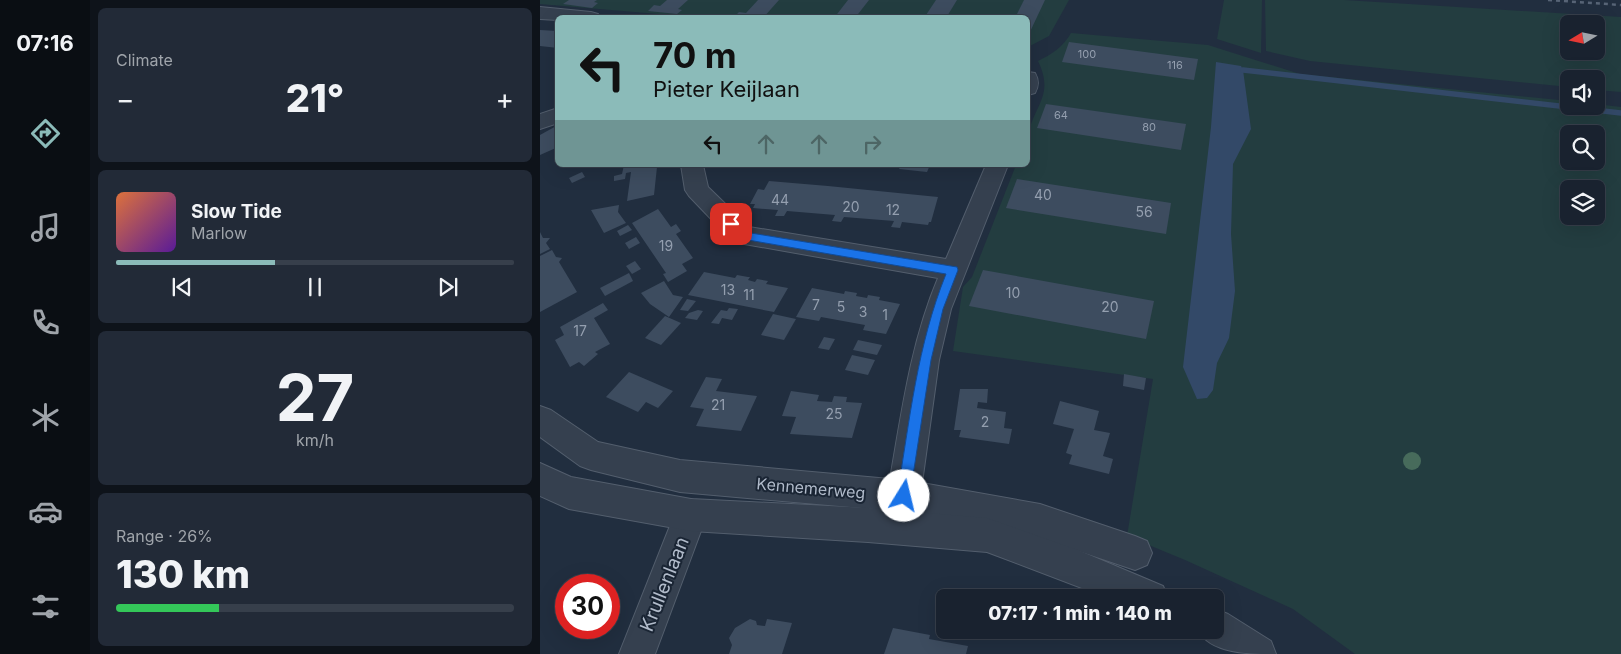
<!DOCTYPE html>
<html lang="en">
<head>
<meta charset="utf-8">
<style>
	body { margin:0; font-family:Inter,sans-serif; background:#222a37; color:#f1f3f6; height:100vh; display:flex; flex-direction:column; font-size:19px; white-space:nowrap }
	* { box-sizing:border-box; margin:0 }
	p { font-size:16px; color:#9fa4aa }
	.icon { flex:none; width:28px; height:28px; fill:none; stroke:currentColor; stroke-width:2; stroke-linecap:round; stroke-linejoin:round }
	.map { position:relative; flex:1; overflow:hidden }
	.side { display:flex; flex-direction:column; gap:8px; padding:8px; background:#0e131a; width:450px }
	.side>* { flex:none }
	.top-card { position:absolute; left:15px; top:15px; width:475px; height:152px; border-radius:8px; box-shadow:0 5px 20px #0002,0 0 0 1px #373f4b; background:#8bbbb9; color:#111; overflow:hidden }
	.needle { width:32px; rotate:260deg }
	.tools { position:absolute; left:1020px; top:15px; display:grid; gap:10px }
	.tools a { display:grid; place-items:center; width:45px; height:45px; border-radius:8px; background:#19222f; box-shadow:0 5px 20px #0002,0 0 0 1px #373f4b; font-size:25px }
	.speed { position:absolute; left:15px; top:574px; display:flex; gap:10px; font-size:25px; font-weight:700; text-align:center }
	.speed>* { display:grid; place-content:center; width:65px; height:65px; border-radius:50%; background:#19222f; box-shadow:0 5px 20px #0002,0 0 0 1px #373f4b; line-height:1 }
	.speed .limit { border:8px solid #d22; background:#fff; color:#111 }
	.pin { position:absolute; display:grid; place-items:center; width:42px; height:42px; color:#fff; margin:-21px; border-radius:10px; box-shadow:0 2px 8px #0006 }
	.me { position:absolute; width:55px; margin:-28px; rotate:9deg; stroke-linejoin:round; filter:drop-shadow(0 0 4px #0008) }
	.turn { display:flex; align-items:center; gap:18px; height:105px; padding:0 15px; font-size:22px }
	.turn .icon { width:65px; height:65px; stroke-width:2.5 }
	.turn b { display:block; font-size:35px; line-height:42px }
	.lanes { display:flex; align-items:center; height:48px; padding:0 15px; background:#0003; justify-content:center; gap:25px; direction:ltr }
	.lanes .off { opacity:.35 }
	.big { font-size:38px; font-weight:800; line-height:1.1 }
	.side .card { flex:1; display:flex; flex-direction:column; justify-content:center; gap:8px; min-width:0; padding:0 18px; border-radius:8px; background:#222a37 }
	.side .dial { align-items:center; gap:0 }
	.dial b { font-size:65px; line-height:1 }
	.song { display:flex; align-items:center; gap:15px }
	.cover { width:60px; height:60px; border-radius:8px; background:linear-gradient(135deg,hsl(20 70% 55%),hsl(270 70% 35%)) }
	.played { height:5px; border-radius:2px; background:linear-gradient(90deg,#8bbbb9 40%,#373f4b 40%) }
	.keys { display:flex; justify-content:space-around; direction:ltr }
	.heat { display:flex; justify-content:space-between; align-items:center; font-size:28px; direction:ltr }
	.charge { height:8px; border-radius:4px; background:linear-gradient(90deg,#34c759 26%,#373f4b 0) }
	.trip { position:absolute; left:396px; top:589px; width:288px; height:50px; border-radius:8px; background:#19222f; box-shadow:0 5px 20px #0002,0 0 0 1px #373f4b; font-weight:800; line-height:50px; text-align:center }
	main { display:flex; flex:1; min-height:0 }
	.tab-bar { display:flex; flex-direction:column; width:90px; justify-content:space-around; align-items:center; background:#0a0e13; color:#9fa4aa }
	.tab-bar .icon { width:35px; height:35px }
	.tab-bar .current { color:#8bbbb9 }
	.tab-bar b { font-size:22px; color:#f1f3f6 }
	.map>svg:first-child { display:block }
	.green { fill:#233d40; fill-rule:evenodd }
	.water { fill:#334968 }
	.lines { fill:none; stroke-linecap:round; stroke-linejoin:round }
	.stream { stroke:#334968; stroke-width:5.5 }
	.building { fill:#3d4c5f }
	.minor-casing { stroke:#535e6d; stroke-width:2 }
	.tertiary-casing { stroke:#535e6d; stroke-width:2 }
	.minor { fill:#35404f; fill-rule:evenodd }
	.tertiary { fill:#35404f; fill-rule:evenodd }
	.rail { stroke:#576476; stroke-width:2.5; stroke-dasharray:4 4; stroke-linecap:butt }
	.tree { fill:#476b5b }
	.route { fill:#1a73e8; stroke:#114b97 }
	.labels { text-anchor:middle; stroke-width:4; stroke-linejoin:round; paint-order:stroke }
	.far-number-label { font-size:11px; fill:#949faf }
	.number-label { font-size:14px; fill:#949faf }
	.street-label { font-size:16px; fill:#b1bbca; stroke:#1a2534 }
	.near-street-label { font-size:19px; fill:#b1bbca; stroke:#1a2534 }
</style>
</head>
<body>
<main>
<nav class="tab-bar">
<b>07:16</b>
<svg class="icon current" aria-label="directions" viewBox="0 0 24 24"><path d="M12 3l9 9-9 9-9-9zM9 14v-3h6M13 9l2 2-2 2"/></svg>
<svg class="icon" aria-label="music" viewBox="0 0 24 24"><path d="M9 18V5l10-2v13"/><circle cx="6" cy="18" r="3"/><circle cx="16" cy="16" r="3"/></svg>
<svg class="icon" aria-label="phone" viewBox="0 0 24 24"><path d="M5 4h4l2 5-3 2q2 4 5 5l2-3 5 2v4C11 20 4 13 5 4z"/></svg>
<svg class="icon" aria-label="climate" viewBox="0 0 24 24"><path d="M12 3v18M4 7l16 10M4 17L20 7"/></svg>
<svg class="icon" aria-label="car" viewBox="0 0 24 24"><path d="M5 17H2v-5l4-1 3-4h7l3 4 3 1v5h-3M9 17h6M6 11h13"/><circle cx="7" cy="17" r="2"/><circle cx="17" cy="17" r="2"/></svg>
<svg class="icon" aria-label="filters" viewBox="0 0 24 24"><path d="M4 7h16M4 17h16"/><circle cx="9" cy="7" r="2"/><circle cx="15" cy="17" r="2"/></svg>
</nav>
<section class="side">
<div class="card"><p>Climate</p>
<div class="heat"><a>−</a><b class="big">21°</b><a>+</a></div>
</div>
<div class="card">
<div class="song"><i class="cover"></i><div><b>Slow Tide</b><p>Marlow</p></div></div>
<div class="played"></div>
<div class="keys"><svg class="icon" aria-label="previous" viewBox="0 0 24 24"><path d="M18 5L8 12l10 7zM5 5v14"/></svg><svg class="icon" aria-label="pause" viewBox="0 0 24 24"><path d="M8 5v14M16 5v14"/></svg><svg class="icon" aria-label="next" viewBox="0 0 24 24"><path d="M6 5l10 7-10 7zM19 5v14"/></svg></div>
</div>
<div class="card dial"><b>27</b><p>km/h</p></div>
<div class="card"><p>Range · 26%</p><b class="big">130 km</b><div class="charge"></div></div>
</section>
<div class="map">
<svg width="1081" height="654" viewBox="0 0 1081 654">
	<rect width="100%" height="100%" fill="#212e3f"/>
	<g class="green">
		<path d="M0,0H529L509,36L488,47V18H166L0,4Z"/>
		<path d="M684,0H722L721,53L677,39Z"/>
		<path d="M725,0H804L1081,17V92L1056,90V79H1029V87L770,61L726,51ZM1029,24H1056V51H1029Z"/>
		<path d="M531,33L668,45L760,74L1029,101V106H1056V104L1081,107V654H815L753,609L645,560L587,536L613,379L413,351L423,287L432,277L476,165H488C488,155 486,143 488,134C496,103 514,94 498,61C512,54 523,47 531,33ZM1029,134H1056V161H1029ZM1029,189H1056V216H1029Z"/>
	</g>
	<path class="water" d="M676,62L701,66L703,70L711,129L693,164L691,234L695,291L689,338L677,363L673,390L667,398L657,399L643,367L671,127Z"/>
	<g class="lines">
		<path class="stream" d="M703,70L1081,113"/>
	</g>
	<g class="building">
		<path d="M29,0H57L54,2L58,3L52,8L23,4Z"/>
		<path d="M127,0H148L138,9L142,10L137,14L108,11L114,5L120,6Z"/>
		<path d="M218,0H239L223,18L194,17L199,12L206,13Z"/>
		<path d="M308,0H329L315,18H294Z"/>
		<path d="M396,0H417L406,18H384Z"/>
		<path d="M484,0H505L488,36V18H475Z"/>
		<path d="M0,30L18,31V48L0,46Z"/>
		<path d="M529,42L658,59L654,80L522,62Z"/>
		<path d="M506,104L646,124L641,150L497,128Z"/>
		<path d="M18,125V147L0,155V135Z"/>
		<path d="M84,165H122L117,167L114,195L87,201L91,172L86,173L85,179L74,181V176L82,174Z"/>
		<path d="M361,165H390L387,172L359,169Z"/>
		<path d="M42,172L45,177L32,183L29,178Z"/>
		<path d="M477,179L631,203L626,234L466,208Z"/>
		<path d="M229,181L288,186L398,197L391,222H389L388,225L362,222L360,228L351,227L354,221L304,217L301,222L292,221L295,215L247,211L244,216H235L238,210L213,208L215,204H210L218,189L224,190Z"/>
		<path d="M79,205L78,212L86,223L64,233L51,210Z"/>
		<path d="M118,209L131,227L136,224L141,231L136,234L153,258L142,264L147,271L128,282L123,274L126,273L92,223Z"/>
		<path d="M88,225L92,230L80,236L77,231Z"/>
		<path d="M0,232L3,238H10L6,243L10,249L0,254Z"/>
		<path d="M96,237L100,243L89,249L85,243Z"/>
		<path d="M12,250L16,257L22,258L19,262L37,292L0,312V256Z"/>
		<path d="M95,261L101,269L92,274L86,266Z"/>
		<path d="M443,270L614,301L606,339L429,306Z"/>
		<path d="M164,272L195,278L197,275L208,277H210L208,280L215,282L217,279L228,281L226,284L248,288L234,312L148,295Z"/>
		<path d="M89,273L93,281L65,296L60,288Z"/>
		<path d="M124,281L133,295L143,297L129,317L110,304L101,293Z"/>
		<path d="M272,288L304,294L305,291L317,293L316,296L327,298L328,295L340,297L339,300L360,304L346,334L323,330L325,325L281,317L279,321L256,317Z"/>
		<path d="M147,299L156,301L148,311L140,310Z"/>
		<path d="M63,303L68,310L54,318L70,344L55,352L58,354L44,366L39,362L30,367L15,340L24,335L20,327Z"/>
		<path d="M189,308L198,309L192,320L182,318L179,324L171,323L181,310L187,311Z"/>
		<path d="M158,310L163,311L157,320L145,318L149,313Z"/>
		<path d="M233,314L256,319L244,340L221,335Z"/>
		<path d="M125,316L141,323L121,345L105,338Z"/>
		<path d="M284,337L295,339L289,350L278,348Z"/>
		<path d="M318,340L342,345L337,355L313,350Z"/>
		<path d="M312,355L335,360L328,375L305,370Z"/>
		<path d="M89,372L133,391L118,408L106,402L98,412L66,397Z"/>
		<path d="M584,374L606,378L604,390L583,386Z"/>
		<path d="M166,377L182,379L176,391L217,396L201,431L156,426L164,409L150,407Z"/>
		<path d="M420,389H448L447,403L438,402L437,408L466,412L464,428L472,429L469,444L419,437L421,430H414Z"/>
		<path d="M251,391L279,395L277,401L292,402L294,396L307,397L306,402L322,403L312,438L250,434L256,417L242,416Z"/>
		<path d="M520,401L559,411L554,430L570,433L563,456L573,459L569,474L529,464L532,455L526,453L534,429L513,424Z"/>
		<path d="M227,619L252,623L242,654H189L192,645L189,638L195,628L210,619L216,621L217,625L225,626Z"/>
		<path d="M353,628L390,635L389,639L428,646L426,654H344Z"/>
	</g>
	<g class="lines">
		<g class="minor-casing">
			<g id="minor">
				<path d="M0,7L51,12L58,14L60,18H18V20L0,19Z"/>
				<path d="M488,72L495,73C499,80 499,86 495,93L488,95Z"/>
				<path d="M18,108V123L0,129V114Z"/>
				<path d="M141,165H163L168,187L209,227L406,259L446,165H468L411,309L399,360L382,483L500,504L595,536L607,541L612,553L607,565L595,570L500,538L377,514L373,525L361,529L349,525L345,510L140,492L51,470L40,466L0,437V406L11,410L58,442L140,460L350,479C362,410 371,342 398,278L193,242L149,196L145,190Z"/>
				<path d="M151,499L163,503L167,515L115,654H79L139,503Z"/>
			</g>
		</g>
		<g class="tertiary-casing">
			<g id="tertiary">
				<path d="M0,463L31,477L151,499L328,508L447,518L540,551L623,586L628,598H568L447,552L328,542L151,531L29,509L0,496Z"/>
				<path d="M675,609L688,614L731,641L736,654C709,654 671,654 658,630H675Z"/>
			</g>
		</g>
		<use href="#minor" class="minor"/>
		<use href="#tertiary" class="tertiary"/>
		<path class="rail" d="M1008,0L1081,5"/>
	</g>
	<circle class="tree" cx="872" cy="461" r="9"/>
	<path class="route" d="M191,220L205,232L417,267L418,270L403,309L391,360L369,501L364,503L359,501L357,496C370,419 377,346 406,274L202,239L188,227V221Z"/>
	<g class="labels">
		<g class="far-number-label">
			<text x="547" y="58">100</text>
			<text x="635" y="69">116</text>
			<text x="521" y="119">64</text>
			<text x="609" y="131">80</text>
		</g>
		<g class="number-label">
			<text x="503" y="200">40</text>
			<text x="240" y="205">44</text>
			<text x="311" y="212">20</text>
			<text x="353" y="215">12</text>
			<text x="604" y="217">56</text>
			<text x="126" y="251">19</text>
			<text x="188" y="295">13</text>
			<text x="473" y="298">10</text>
			<text x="209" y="300">11</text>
			<text x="276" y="310">7</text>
			<text x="301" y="312">5</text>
			<text x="570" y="312">20</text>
			<text x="323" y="317">3</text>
			<text x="345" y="320">1</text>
			<text x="40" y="336">17</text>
			<text x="178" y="410">21</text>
			<text x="294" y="419">25</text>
			<text x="445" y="427">2</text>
		</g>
		<g class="street-label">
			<text transform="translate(271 488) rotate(5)" y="6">Kennemerweg</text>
		</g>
		<g class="near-street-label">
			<text transform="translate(124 584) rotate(-68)" y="7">Krullenlaan</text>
		</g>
	</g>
</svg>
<div class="tools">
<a><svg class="needle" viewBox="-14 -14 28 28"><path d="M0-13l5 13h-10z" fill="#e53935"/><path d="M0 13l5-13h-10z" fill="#9fa4aa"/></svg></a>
<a><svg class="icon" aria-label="sound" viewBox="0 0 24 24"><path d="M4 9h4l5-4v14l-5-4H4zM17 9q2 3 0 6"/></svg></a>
<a><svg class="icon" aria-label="search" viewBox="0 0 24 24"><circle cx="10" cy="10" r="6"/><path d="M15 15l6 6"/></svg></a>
<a><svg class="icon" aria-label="layers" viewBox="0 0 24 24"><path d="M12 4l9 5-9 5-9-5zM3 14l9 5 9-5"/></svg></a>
</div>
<div class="speed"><div class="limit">30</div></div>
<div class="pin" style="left:191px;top:224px;background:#d93025"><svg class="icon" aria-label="arrive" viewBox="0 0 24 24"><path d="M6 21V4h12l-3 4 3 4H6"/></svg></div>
<svg class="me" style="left:364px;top:496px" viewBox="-20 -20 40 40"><circle r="19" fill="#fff"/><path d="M0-13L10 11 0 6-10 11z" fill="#1a73e8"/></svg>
<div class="trip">07:17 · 1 min · 140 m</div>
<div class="top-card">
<div class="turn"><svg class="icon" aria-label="left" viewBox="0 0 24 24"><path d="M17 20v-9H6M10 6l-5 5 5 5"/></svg><div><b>70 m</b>Pieter Keijlaan</div></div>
<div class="lanes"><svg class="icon" aria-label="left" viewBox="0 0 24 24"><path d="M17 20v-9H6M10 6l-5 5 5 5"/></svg><svg class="icon off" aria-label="ahead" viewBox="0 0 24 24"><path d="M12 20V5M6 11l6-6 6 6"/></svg><svg class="icon off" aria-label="ahead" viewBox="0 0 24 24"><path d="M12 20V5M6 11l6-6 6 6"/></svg><svg class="icon off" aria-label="right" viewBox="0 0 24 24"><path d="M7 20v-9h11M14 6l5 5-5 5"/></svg></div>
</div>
</div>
</main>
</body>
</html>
